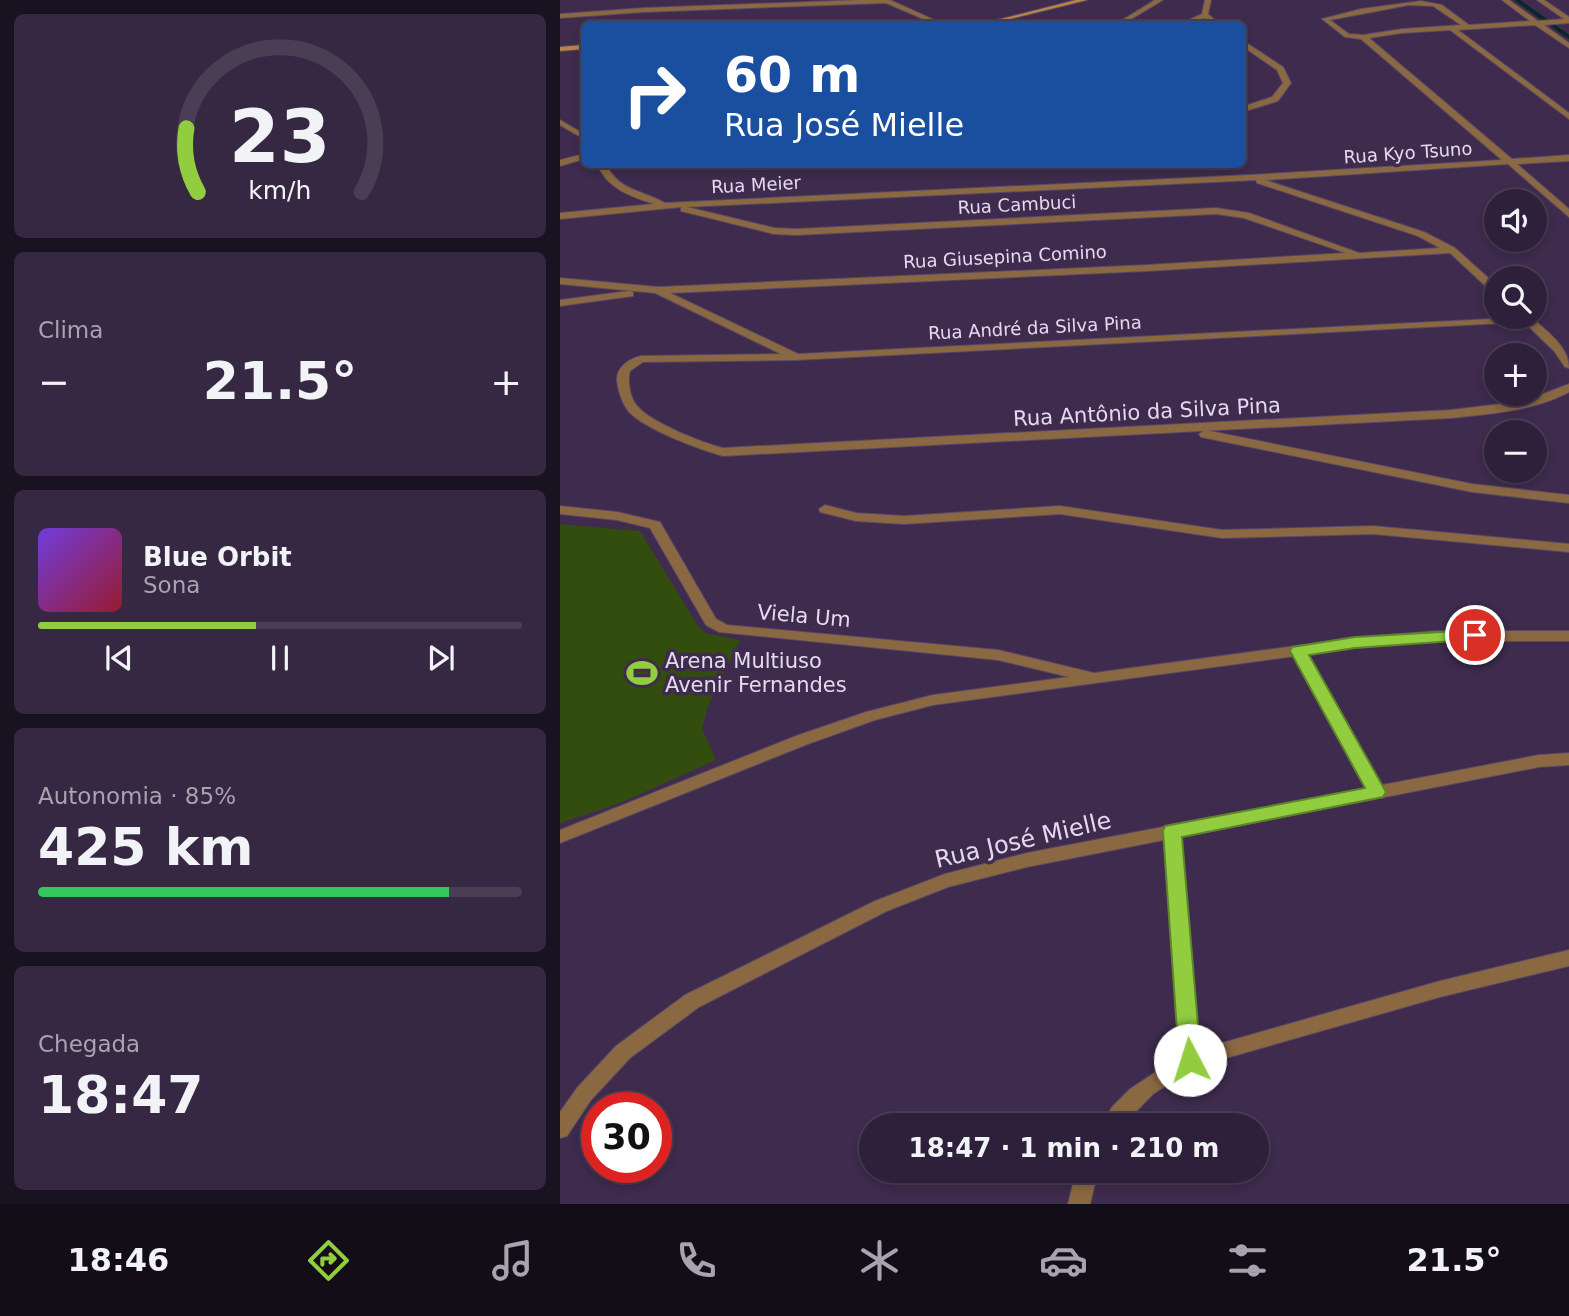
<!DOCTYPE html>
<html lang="pt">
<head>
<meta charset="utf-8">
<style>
	body { margin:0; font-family:"DejaVu Sans",sans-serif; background:#362842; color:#f1f3f6; height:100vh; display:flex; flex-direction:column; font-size:26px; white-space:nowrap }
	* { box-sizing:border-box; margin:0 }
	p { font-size:23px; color:#a7a3af }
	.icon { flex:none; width:38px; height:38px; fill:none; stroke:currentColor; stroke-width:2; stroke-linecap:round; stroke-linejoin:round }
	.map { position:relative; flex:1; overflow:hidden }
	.panel { display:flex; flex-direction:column; gap:14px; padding:14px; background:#191220; width:560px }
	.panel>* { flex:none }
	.top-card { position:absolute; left:21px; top:21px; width:665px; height:147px; border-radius:10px; box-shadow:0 4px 10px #0003,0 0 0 2px #493e54; background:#1a4fa0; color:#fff; overflow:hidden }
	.buttons { position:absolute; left:924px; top:189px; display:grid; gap:14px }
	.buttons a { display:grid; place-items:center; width:63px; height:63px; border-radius:50%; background:#2e203a; box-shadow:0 4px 10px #0003,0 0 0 2px #493e54; font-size:35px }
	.speed { position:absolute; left:21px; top:1092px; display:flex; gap:14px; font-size:35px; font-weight:700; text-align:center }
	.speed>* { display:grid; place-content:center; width:91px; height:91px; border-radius:50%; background:#2e203a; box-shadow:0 4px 10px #0003,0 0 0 2px #493e54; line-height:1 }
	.speed .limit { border:10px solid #d22; background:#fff; color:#111 }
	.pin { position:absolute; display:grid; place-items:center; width:60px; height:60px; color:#fff; margin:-30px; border:4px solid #fff; border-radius:50%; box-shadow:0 2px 7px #0007 }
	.me { position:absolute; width:77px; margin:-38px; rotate:355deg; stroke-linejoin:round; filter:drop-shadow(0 0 5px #0008) }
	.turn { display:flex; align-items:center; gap:24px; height:147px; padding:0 28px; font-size:32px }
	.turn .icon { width:91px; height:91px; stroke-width:2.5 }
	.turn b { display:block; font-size:49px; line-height:60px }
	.big { font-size:52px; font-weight:700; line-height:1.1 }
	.panel .widget { flex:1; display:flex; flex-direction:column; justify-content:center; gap:10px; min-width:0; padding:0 24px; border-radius:10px; background:#362842 }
	.panel .dial { align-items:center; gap:0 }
	.dial svg { height:182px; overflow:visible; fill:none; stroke:#493e54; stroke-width:7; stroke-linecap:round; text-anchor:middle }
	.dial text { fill:#f1f3f6; stroke:none }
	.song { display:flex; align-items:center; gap:21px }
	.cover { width:84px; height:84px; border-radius:10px; background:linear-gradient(135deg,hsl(260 70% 55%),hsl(350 70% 35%)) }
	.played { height:7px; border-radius:4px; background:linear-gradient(90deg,#91cd3f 45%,#493e54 45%) }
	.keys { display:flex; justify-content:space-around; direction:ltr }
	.heat { display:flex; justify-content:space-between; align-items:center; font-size:38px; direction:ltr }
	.charge { height:10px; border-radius:5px; background:linear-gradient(90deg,#34c759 85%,#493e54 0) }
	.trip { position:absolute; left:299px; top:1113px; width:410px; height:70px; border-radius:35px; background:#2e203a; box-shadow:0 4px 10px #0003,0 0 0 2px #493e54; font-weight:700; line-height:70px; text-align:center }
	.dock { display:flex; height:112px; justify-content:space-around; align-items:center; background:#120d17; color:#a7a3af }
	.dock .icon { width:49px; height:49px }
	.dock .selected { color:#91cd3f }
	.dock b { font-size:32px; color:#f1f3f6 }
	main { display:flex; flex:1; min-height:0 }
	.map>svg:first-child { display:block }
	.green { fill:#334d0e }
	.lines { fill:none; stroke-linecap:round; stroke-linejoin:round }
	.stream { stroke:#072827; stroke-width:3.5 }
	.service-casing { stroke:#594767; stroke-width:1 }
	.minor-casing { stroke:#594767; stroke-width:2 }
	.tertiary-casing { stroke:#594767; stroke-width:2 }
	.secondary-casing { stroke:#594767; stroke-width:2 }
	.service { fill:#8a6841; fill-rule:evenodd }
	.minor { fill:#8a6841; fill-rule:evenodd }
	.tertiary { fill:#8a6841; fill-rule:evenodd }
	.secondary { fill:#ba8442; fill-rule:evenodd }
	.route { fill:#91cd3f; stroke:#5e8529; stroke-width:2 }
	.labels { text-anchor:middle; stroke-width:7; stroke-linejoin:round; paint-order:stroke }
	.far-street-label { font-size:18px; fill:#e5d9ef; stroke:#3e2b4d }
	.street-label { font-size:21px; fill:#e5d9ef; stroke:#3e2b4d }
	.poi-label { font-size:21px; fill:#e5d9ef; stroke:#3e2b4d; text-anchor:start }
	.near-street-label { font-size:24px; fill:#e5d9ef; stroke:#3e2b4d }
</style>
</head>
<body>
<main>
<section class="panel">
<div class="widget dial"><svg viewBox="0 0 100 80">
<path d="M14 69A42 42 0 1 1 86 69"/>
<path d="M14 69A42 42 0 0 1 9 41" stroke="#91cd3f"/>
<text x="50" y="56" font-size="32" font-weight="700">23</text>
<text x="50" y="72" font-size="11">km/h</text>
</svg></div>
<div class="widget"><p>Clima</p>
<div class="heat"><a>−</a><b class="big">21.5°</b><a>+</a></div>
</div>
<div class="widget">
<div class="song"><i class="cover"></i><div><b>Blue Orbit</b><p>Sona</p></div></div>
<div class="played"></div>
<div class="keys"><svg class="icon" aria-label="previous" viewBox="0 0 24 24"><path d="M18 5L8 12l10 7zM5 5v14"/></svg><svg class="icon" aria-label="pause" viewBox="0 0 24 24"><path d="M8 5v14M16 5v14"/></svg><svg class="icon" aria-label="next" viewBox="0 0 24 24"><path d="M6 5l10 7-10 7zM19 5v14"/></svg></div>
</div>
<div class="widget"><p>Autonomia · 85%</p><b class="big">425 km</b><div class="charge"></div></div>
<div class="widget"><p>Chegada</p><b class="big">18:47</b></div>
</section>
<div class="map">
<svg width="1009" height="1204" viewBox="0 0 1009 1204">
	<rect width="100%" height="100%" fill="#3e2b4d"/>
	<path class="green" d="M0,524L80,531L138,626L145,633L180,640L148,706L142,728L156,760L60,803L0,823Z"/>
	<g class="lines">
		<path class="stream" d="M957,0L1009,37"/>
		<g class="service-casing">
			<path id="service" d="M738,648L743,651L821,789L822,792L821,795L817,796L813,795L733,651Z"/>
		</g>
		<g class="minor-casing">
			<g id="minor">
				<path d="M300,0H330L383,24H375L326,3L84,12L0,18V14L84,8Z"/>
				<path d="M595,0H603L563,24H556Z"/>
				<path d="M645,0H651L648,14L659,24H652L644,18L628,24H620L642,14Z"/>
				<path d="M942,0H949L978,21L1004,19L977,0H984L1009,17V23L984,25L1009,43V48L975,25L898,30L1009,113V119L890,30L842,33L809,38L952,159L1009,155V161L957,164L1009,209V217L948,164L705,180L864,232L895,248L936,285V293L932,292L890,253L587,271L110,293L238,354L971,317C986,331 1009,346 1009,368L1005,367L994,351L964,322L236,360L83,362L70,371C67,381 70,399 78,407C92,423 143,443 163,448L891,410L965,401L1009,384V392C973,411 931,414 891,418L163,456C138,449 87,430 69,412C63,405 58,391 57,381C56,367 69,359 81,356L221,354L95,293L0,284V278L98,287L587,265L786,253L684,218L656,214L237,235L214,234L121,211V207L0,219V213L94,204C70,196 48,189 37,164H46C58,191 83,190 105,203L689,175L942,160L801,39L785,37L762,19L801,9L861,1L882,5L909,25L970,21ZM849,5L873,6L901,25L842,29L803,35L789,34L770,20ZM696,180L697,183L858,236L880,248L799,253L689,213L656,208L237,229L214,228L127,207Z"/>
				<path d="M682,40L723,67L731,83L718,101L682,112V107L712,97L723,83L717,70L682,46Z"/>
				<path d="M0,120L24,134V139L0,125Z"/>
				<path d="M24,154V159L0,166V160Z"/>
				<path d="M69,291L73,292V296L0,306V300Z"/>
				<path d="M645,430L912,484L1009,495V503L912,492L641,437L639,434Z"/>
				<path d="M265,505L296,513L344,516L500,506L662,530L813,526L1009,544V552L813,534L662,538L500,514L344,524L296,521L260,512L259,509Z"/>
				<path d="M0,506L57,512L100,522L156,619L167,625L438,650L534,673L795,638L876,631H1009V641H876L795,648L373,705L315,720L248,744L0,843V830L236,736L306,712L373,695L509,677L438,660L159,632L146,625L90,528L57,520L0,514Z"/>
				<path d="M1009,753V765L979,767L621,837L640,1060L637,1066L630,1069L623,1066L620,1060L604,840L467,867L388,887L327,911L139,1007L70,1058L31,1100L7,1136L0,1138V1112L17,1088L56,1046L125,995L315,901L385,874L467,853L979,755Z"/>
			</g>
		</g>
		<g class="tertiary-casing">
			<g id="tertiary">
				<path d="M1009,950V966L880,997L635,1067L593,1094L563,1125H541L552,1107L570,1089L623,1054L880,981Z"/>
				<path d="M516,1171H538L530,1204H508Z"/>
			</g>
		</g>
		<g class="secondary-casing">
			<g id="secondary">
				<path d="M516,0H527L430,24H421Z"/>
				<path d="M24,45V49L0,51V47Z"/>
			</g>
		</g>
		<use href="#service" class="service"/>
		<use href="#minor" class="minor"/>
		<use href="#tertiary" class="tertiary"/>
		<use href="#secondary" class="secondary"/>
	</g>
	<path class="route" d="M915,630L921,632L923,635L921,639L795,648L749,655L826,792L823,797L622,837L641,1060L638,1067L630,1070L622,1067L619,1060L603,831L605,826L805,788L730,651L732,647L795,637Z"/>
	<defs>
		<g id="stadium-bare" transform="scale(2.415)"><path d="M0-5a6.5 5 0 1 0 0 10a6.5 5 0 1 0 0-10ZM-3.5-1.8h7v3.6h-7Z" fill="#91cd3f" stroke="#3e2b4d" stroke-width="2.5" paint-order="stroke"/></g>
	</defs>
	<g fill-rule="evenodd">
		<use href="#stadium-bare" x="82" y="673"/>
	</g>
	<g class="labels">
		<g class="far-street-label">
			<text transform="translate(848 153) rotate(-4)" y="6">Rua Kyo Tsuno</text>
			<text transform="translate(196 185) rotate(-3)" y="6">Rua Meier</text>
			<text transform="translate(457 205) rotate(-3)" y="6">Rua Cambuci</text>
			<text transform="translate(445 257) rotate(-3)" y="6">Rua Giusepina Comino</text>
			<text transform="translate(475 328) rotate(-3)" y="6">Rua André da Silva Pina</text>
		</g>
		<g class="street-label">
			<text transform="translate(587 412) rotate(-3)" y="7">Rua Antônio da Silva Pina</text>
			<text transform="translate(244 616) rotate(5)" y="7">Viela Um</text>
		</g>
		<g class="poi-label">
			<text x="105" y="668">Arena Multiuso<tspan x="105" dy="24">Avenir Fernandes</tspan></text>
		</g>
		<g class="near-street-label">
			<text transform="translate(463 840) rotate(-13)" y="8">Rua José Mielle</text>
		</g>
	</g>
</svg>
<div class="buttons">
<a><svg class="icon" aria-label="sound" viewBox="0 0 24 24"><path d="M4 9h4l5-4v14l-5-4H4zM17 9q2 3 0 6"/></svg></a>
<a><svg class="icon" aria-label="search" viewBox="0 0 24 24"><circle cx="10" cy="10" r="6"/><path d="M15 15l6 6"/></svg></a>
<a>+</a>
<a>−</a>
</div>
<div class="speed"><div class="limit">30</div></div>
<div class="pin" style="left:915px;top:635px;background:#d93025"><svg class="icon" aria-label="arrive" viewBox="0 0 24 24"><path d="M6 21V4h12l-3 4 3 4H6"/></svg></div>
<svg class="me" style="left:630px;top:1060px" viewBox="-20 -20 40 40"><circle r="19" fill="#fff"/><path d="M0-13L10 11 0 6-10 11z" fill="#91cd3f"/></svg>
<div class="trip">18:47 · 1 min · 210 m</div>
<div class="top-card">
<div class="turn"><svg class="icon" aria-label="right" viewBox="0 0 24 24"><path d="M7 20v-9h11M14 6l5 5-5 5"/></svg><div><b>60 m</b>Rua José Mielle</div></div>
</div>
</div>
</main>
<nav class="dock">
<b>18:46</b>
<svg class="icon selected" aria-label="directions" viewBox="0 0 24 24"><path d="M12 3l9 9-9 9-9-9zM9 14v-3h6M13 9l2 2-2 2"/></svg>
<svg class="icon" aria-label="music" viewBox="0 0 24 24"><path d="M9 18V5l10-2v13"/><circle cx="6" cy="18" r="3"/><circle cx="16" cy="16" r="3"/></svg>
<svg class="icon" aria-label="phone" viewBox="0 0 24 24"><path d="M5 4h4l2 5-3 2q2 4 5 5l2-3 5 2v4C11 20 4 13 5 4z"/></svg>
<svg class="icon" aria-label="climate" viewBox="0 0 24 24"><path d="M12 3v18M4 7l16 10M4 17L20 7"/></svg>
<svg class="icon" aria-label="car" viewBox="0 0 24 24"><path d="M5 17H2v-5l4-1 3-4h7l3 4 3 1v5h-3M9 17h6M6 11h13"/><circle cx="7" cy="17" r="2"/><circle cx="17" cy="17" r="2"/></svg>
<svg class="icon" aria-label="filters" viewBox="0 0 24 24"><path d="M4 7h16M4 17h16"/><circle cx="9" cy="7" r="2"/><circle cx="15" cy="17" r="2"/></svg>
<b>21.5°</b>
</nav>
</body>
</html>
